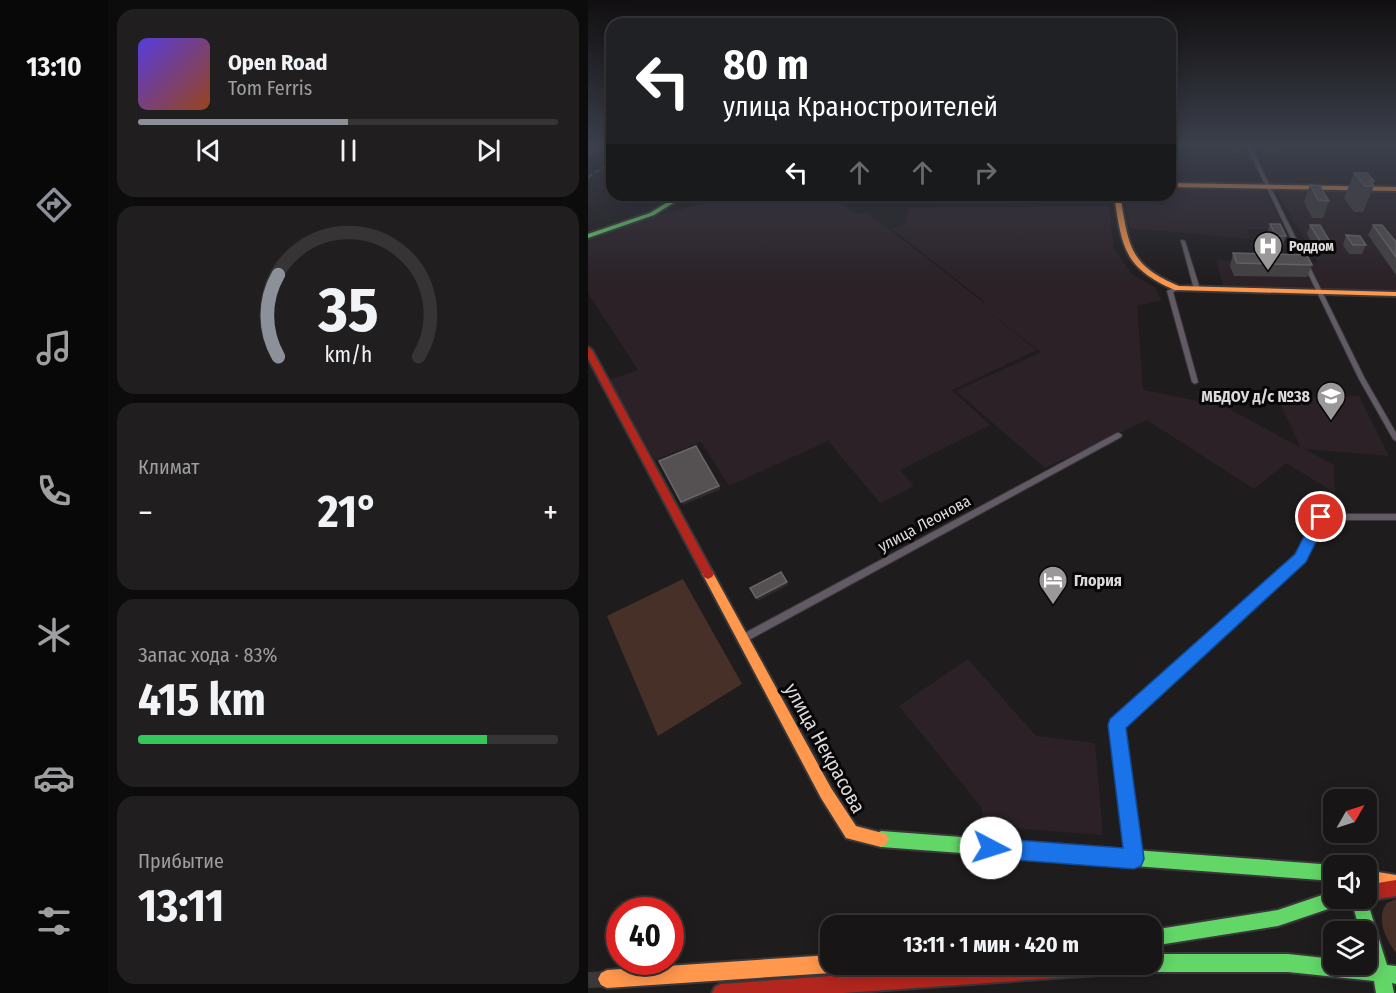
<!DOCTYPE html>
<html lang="ru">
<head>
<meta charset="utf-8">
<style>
	body { margin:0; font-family:"Fira Sans Condensed",sans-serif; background:#201e1f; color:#f1f3f6; height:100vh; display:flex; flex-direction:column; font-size:22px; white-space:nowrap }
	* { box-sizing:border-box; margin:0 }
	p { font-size:20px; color:#9e9fa1 }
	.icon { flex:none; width:33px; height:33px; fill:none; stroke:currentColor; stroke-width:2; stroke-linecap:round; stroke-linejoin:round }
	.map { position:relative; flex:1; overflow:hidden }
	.details { display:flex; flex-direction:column; gap:9px; padding:9px; background:#0d0c0c; width:480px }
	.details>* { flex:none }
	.guide { position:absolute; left:18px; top:18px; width:570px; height:183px; border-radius:18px; box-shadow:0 3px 15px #0003,0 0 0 2px #363435; background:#202124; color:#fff; overflow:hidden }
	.needle { width:39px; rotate:51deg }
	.tools { position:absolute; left:735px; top:789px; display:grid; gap:12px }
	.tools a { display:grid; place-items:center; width:54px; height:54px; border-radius:12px; background:#171516; box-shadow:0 3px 15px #0003,0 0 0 2px #363435; font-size:30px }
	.speed { position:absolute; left:18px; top:897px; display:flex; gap:12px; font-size:30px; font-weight:700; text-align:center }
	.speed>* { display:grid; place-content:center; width:78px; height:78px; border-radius:50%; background:#171516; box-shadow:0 3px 15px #0003,0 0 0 2px #363435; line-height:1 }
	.speed .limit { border:9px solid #d22; background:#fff; color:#111 }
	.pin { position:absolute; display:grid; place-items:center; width:51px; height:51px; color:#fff; margin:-26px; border:3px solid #fff; border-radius:50%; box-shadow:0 2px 6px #0007 }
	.me { position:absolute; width:66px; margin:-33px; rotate:95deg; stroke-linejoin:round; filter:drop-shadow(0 0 4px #0008) }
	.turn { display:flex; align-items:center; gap:21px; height:126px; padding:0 18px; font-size:27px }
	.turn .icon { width:78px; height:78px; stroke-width:2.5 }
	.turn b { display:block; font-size:42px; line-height:51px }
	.lanes { display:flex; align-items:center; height:57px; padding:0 18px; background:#0003; justify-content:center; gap:30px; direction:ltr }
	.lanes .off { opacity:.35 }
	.big { font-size:45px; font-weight:700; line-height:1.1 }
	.details .widget { flex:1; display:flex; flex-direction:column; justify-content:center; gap:9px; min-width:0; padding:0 21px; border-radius:18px; background:#201e1f }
	.details .dial { align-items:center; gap:0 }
	.dial svg { height:156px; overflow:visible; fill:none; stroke:#363435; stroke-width:7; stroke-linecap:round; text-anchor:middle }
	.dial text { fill:#f1f3f6; stroke:none }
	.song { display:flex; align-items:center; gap:18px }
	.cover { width:72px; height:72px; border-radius:9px; background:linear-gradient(135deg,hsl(250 70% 55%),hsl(20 70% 35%)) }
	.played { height:6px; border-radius:3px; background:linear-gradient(90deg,#8c9099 50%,#363435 50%) }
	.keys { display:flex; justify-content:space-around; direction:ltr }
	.heat { display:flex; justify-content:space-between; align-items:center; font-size:33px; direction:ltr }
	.charge { height:9px; border-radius:4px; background:linear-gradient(90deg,#34c759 83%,#363435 0) }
	.trip { position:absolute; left:232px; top:915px; width:342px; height:60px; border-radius:18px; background:#171516; box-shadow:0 3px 15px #0003,0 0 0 2px #363435; font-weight:700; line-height:60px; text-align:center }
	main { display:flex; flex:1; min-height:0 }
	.dock { display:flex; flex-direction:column; width:108px; justify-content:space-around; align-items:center; background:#090809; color:#9e9fa1 }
	.dock .icon { width:42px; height:42px }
	.dock .selected { color:#8c9099 }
	.dock b { font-size:27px; color:#f1f3f6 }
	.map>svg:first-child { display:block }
	.built { fill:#2b2127 }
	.green { fill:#463028 }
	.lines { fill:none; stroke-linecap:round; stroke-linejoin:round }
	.secondary-tunnel { stroke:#3c383a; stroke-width:16; stroke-dasharray:16 8; stroke-linecap:butt }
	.street-casing { stroke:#393739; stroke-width:2 }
	.fast-casing { stroke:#393739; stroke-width:4 }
	.slow-casing { stroke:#393739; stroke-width:4 }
	.jam-casing { stroke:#393739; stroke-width:4 }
	.street { fill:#625a65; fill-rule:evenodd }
	.fast { fill:#63d668; fill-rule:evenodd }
	.slow { fill:#ff974d; fill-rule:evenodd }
	.jam { fill:#b3261e; fill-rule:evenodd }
	.rail { stroke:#5f595f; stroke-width:1.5; stroke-dasharray:5 3; stroke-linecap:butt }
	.wall { fill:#454142 }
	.shaded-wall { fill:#2f2b2c }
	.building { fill:#555152; stroke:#6a6668; stroke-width:1.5 }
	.route { fill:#1a73e8; stroke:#114b97; stroke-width:1.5 }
	.labels { text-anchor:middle; stroke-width:6; stroke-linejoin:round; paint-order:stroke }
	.far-poi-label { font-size:14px; font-weight:bold; fill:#dedadc; stroke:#080707; text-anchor:start }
	.poi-label { font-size:16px; font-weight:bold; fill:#dedadc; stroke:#080707; text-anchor:end }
	.street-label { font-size:16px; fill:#dedadc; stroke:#080707 }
	.near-street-label { font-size:20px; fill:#dedadc; stroke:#080707 }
</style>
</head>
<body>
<main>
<nav class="dock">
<b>13:10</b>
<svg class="icon selected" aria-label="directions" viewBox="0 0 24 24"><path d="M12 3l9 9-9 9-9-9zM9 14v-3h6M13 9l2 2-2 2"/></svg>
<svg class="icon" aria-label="music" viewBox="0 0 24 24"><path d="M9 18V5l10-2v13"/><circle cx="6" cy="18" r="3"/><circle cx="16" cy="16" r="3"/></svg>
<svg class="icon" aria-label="phone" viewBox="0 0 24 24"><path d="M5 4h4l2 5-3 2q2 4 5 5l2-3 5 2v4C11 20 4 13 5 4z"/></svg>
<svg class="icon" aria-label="climate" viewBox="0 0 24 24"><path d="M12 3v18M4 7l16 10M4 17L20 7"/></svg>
<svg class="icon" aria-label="car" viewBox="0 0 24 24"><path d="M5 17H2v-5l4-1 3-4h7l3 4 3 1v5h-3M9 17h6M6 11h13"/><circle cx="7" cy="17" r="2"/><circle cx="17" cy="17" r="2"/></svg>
<svg class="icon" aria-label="filters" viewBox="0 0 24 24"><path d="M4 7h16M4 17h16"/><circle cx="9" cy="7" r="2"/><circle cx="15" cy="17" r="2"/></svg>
</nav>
<section class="details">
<div class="widget">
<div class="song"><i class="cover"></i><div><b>Open Road</b><p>Tom Ferris</p></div></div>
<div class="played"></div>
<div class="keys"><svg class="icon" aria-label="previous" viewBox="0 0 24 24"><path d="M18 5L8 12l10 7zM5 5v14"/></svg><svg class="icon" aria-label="pause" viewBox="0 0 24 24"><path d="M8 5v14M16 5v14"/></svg><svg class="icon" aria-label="next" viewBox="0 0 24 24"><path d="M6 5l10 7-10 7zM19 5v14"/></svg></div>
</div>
<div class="widget dial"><svg viewBox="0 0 100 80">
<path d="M14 69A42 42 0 1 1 86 69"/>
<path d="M14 69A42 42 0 0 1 14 27" stroke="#8c9099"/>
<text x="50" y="56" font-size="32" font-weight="700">35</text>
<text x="50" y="72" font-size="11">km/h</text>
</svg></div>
<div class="widget"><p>Климат</p>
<div class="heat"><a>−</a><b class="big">21°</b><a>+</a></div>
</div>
<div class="widget"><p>Запас хода · 83%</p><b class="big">415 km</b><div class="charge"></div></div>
<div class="widget"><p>Прибытие</p><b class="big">13:11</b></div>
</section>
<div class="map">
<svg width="808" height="993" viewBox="0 0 808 993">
	<rect width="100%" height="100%" fill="#1f1c1e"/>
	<g class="built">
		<path d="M582,188L676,189L697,229H659L662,239L542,228L536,195H582Z"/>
		<path d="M688,189L808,191V291L635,285L628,260L730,263Z"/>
		<path d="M146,195H243L269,215L279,212L395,302L393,304L397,302L304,229L317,224L321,208L521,206L526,248L543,274L567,287L573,300L549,306L555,390L636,406L713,448L689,397L771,396L801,456L717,449L746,465L747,493L698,463L666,489L559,420L457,468L368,391L453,352L391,305L449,350L364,390L402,425L312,470L326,486L292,503L240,441L141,486L113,442L67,460L21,380L50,370L0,293V240L71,215Z"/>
		<path d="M380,659L448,736L507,743L515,835L394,826V808L311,706Z"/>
	</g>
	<g class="green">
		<path d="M95,579L154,684L70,736L19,616Z"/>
		<path d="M808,899V953C798,940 787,918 799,903Z"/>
	</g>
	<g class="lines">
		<path class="secondary-tunnel" d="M0,980L19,979"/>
		<g class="street-casing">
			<g id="street">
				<path d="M658,145H662L777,379L808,433V441L805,439L771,379Z"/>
				<path d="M593,240L597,241L612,289L611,290L606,289L593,241Z"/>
				<path d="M590,286L592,287V289L585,292L610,382L607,384L604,382L579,291Z"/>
				<path d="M529,433H531L534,435L533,437L159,641L156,642L153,641L152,638L153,635Z"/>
				<path d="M733,514H808V520H735L716,560L534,727L552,859L550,863L546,865L542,863L540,859L524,725L526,722L710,556L730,515Z"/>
			</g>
		</g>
		<g class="fast-casing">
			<g id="fast">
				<path d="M91,195H98L66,215L0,238V234L62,213Z"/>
				<path d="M293,831L746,865L747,866H746V881L293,847L288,844L285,839L288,834Z"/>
				<path d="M746,891V898H757L755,904L690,926L564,946V930L690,910Z"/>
				<path d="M778,897L799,965L808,966V984L804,983L806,993H788L786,981L700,972H564L558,969L556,964H564V954H700L746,959V964H778V963H782L778,952V932H772L763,898H778Z"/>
			</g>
		</g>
		<g class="slow-casing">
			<g id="slow">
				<path d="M582,183L808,187V191L582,187Z"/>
				<path d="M526,195H532C541,245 540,265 591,286L808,292V296L587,290C535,268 534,246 526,195Z"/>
				<path d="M120,569L124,571L243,788L268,826L298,834L301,839L298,844L293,847L258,838L233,798L116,577L114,574L116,571Z"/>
				<path d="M778,870L808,875V891L778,886Z"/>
				<path d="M243,955V964H251L249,970L243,973L19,988L13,985L10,979L13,973L19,970Z"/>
			</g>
		</g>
		<g class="jam-casing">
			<g id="jam">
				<path d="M9,145H16L0,156V151Z"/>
				<path d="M0,347L4,350L124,571L126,574L124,577L120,579L116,577L0,358Z"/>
				<path d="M808,880V896L778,901L772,899L778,898V885Z"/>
				<path d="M411,964H546L544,970L538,973L255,993H124L127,987L133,984Z"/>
			</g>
		</g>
		<use href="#street" class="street"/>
		<use href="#fast" class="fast"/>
		<use href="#slow" class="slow"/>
		<use href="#jam" class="jam"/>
		<path class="rail" d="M0,177L24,162"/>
	</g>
	<g class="wall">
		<path d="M640,145H654L652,153H643Z"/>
		<path d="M673,145H695L693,151H676Z"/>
		<path d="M766,173L786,181L785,184L786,186L775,212H766L756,198Z"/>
		<path d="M722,185L741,201L735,218H724L716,202Z"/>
		<path d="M482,196L514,197V200L481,199Z"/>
		<path d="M682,224L698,236L694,248H684L678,236Z"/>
		<path d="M722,225L744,245L740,254H730L719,234Z"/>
		<path d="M785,225L808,242V275L780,235Z"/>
		<path d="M758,235L778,245L774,254H761L755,245Z"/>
		<path d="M645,253L724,265L719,277L646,276L642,266Z"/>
	</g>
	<g class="shaded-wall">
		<path d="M131,486L133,489L95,505L93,502Z"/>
		<path d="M199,582L200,585L170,601L168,598Z"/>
	</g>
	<g class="building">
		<path d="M766,173H779L786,181H782L786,186H777Z"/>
		<path d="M722,185L732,186L741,201L730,200Z"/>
		<path d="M482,195H510L514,197L482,196Z"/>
		<path d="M682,224H692L698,236H688Z"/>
		<path d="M722,225H732L744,245L734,244Z"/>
		<path d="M785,225H794L808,242V257Z"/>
		<path d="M758,235L772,236L778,245H765Z"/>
		<path d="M645,253L719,255L724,265L649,263Z"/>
		<path d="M108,446L131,486L93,502L71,461Z"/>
		<path d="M193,572L199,582L168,598L162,588Z"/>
	</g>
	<linearGradient id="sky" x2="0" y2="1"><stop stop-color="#110f10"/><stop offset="0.51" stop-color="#3c404c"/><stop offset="1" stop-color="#3c404c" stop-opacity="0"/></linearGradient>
	<rect width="808" height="284" fill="url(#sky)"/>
	<path class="route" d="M733,512L740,517L718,562L538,728L556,859L553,866L546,869L403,858L396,855L393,848L396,841L403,838L535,848L520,725L522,719L707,554L728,513Z"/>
	<defs>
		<g id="hospital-pin" transform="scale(1.5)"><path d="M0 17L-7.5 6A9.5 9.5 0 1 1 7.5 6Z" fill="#9b989a" stroke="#080707"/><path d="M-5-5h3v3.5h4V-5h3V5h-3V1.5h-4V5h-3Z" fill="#fff"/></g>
		<g id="school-pin" transform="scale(1.5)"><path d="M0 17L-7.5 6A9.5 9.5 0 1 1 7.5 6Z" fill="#9b989a" stroke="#080707"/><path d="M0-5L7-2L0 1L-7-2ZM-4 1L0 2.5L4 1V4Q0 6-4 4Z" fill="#fff"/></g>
		<g id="hotel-pin" transform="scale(1.5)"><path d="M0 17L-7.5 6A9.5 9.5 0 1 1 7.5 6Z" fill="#9b989a" stroke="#080707"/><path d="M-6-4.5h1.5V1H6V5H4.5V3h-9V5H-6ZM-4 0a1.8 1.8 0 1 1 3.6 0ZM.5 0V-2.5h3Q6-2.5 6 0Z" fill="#fff"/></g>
	</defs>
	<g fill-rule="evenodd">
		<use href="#hospital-pin" x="680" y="246"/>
		<use href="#school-pin" x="743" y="396"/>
		<use href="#hotel-pin" x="465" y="580"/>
	</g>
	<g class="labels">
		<g class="far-poi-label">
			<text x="701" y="251">Роддом</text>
		</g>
		<g class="poi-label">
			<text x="722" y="402">МБДОУ д/с №38</text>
			<text x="486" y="586" text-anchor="start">Глория</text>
		</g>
		<g class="street-label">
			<text transform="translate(336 523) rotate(-28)" y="6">улица Леонова</text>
		</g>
		<g class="near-street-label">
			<text transform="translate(237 748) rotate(61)" y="7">улица Некрасова</text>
		</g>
	</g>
</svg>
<div class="tools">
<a><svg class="needle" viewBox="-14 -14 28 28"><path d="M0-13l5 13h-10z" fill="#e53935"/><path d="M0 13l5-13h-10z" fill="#9e9fa1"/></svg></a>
<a><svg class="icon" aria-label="sound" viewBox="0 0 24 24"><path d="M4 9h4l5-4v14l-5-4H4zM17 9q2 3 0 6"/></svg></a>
<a><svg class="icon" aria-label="layers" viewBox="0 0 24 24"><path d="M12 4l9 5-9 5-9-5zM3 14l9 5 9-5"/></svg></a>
</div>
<div class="speed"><div class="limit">40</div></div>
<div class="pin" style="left:733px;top:517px;background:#d93025"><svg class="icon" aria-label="arrive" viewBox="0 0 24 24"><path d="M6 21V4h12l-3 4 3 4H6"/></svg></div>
<svg class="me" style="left:403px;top:848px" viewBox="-20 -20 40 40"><circle r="19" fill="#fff"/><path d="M0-13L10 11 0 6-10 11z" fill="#1a73e8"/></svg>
<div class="trip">13:11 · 1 мин · 420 m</div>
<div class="guide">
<div class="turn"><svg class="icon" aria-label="left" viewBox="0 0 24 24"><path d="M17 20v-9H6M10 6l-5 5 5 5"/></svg><div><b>80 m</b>улица Краностроителей</div></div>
<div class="lanes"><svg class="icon" aria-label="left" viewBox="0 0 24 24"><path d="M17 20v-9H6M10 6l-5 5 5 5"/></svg><svg class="icon off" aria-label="ahead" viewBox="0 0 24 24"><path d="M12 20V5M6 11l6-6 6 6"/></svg><svg class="icon off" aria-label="ahead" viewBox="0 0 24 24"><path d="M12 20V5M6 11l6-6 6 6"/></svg><svg class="icon off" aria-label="right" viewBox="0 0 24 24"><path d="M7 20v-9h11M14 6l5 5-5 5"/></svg></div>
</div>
</div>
</main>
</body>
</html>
